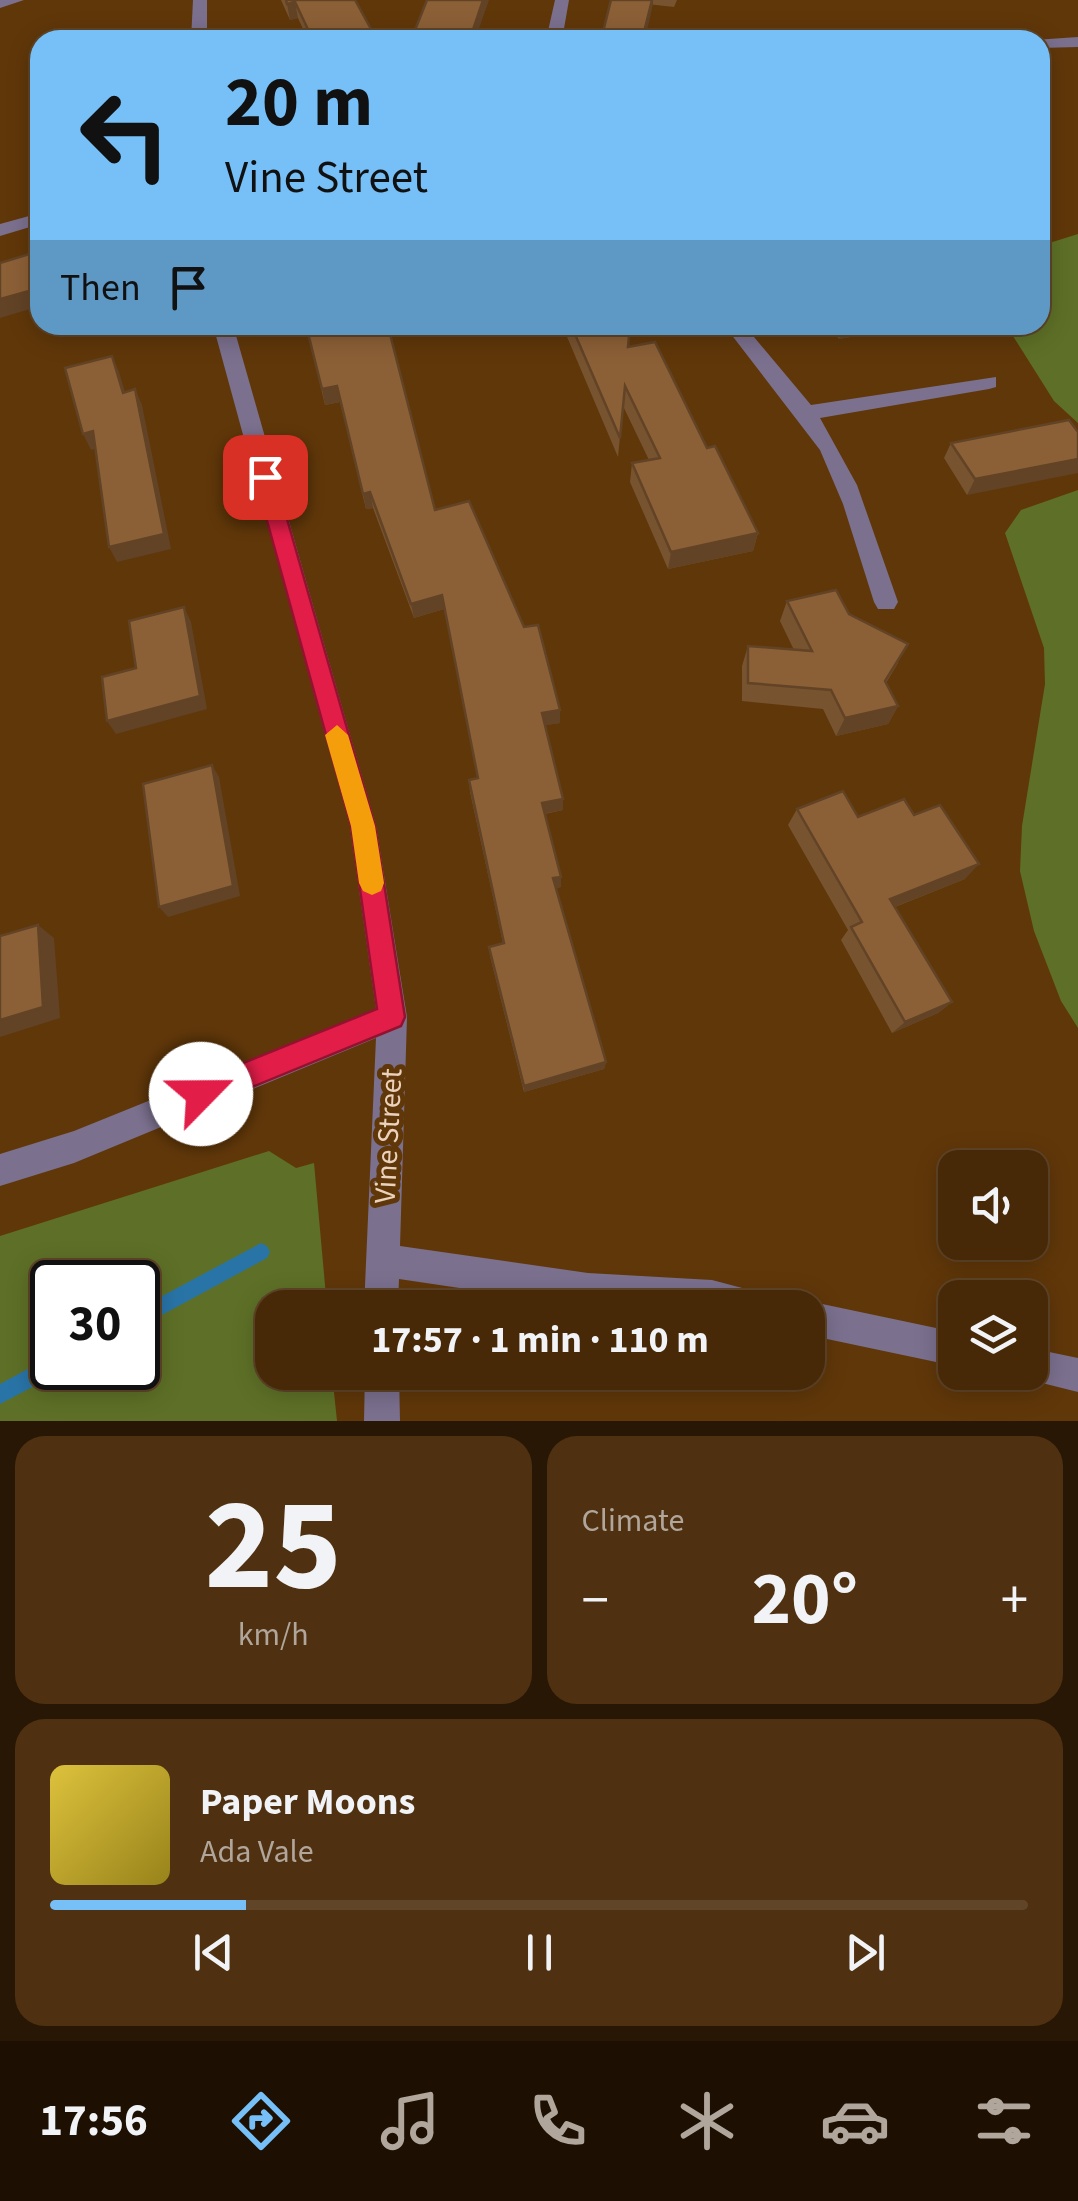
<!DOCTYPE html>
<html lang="en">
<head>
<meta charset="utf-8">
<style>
	body { margin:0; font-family:"Source Sans 3",sans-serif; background:#4f3111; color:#f1f3f6; height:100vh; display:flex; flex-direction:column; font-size:38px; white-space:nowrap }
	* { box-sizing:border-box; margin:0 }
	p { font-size:32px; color:#b1a69b }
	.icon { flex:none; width:55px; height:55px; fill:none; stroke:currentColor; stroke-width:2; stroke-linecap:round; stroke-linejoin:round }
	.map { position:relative; height:1421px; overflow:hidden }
	.side { display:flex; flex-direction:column; gap:15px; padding:15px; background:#281704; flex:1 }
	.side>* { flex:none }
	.hud { position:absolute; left:30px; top:30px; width:1020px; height:305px; border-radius:30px; box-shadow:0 5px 25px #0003,0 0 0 2px #604528; background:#76c0f7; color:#111; overflow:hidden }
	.controls { position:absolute; left:938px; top:1150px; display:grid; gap:20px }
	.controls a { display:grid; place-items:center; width:110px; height:110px; border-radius:20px; background:#482907; box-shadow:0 5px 25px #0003,0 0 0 2px #604528; font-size:50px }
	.speed { position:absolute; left:30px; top:1260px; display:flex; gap:20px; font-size:50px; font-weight:700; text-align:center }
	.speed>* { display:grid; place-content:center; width:130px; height:130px; border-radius:50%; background:#482907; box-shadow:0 5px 25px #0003,0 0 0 2px #604528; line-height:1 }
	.speed .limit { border:5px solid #111; border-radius:15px; background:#fff; color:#111 }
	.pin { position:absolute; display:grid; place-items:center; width:85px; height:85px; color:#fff; margin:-42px; border-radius:20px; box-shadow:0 5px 15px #0006 }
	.me { position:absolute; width:110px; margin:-55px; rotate:67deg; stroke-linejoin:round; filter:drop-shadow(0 0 8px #0008) }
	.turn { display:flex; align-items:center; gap:35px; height:210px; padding:0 30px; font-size:45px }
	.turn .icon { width:130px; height:130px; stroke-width:2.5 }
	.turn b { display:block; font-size:70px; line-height:85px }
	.then { display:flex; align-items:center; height:95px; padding:0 30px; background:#0003; gap:20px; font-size:38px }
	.big { font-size:75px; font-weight:700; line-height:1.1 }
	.side .card { flex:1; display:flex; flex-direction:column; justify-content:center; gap:15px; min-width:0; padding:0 35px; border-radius:30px; background:#4f3111 }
	.side .dial { align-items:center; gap:0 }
	.dial b { font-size:130px; line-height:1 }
	.song { display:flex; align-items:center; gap:30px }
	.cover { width:120px; height:120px; border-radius:15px; background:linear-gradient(135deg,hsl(50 70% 55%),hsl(50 70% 35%)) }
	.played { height:10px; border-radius:5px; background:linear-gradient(90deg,#76c0f7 20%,#604528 20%) }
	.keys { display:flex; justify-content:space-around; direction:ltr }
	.heat { display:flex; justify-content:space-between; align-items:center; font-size:55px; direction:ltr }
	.side .tiles { flex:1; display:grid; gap:15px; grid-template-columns:1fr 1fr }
	.card:last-child { grid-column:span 2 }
	.trip { position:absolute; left:255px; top:1290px; width:570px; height:100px; border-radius:30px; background:#482907; box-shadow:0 5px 25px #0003,0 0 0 2px #604528; font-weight:700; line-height:100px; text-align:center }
	.menu { display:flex; height:160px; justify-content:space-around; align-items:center; background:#1d1003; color:#b1a69b }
	.menu .icon { width:70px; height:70px }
	.menu .current { color:#76c0f7 }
	.menu b { font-size:45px; color:#f1f3f6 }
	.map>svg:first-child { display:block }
	.green { fill:#5e7027; fill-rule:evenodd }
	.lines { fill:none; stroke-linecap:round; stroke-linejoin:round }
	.stream { fill:#2974a7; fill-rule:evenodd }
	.minor { fill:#7b708e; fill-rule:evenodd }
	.wall { fill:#78532f }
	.shaded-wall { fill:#624326 }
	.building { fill:#8c6037; stroke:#624326; stroke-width:2.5 }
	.route { fill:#e11d48; stroke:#92132f; stroke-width:2.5 }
	.slow { fill:#f59e0b }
	.labels { text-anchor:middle; stroke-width:10; stroke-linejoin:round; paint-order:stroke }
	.street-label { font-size:30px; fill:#ebd2bc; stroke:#603709 }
</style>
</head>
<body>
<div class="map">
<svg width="1078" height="1421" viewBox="0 0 1078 1421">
	<rect width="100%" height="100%" fill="#603709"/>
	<g class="green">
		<path d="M1078,234V423L1054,401L1006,325H1040V281L1047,280L1043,259L1046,244Z"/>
		<path d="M1078,490V1028L1061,1001L1034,931L1020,871L1022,826L1045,684L1044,648L1005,533L1021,510Z"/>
		<path d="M269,1151L296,1168L314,1163L327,1307L272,1308V1372L332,1373L337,1421H0V1236ZM52,1282H138V1368H52Z"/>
	</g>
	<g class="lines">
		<g class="stream">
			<path d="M261,1243L267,1246L270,1252L267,1258L138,1328V1309Z"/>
			<path d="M52,1356V1368H61L59,1373L0,1404V1384Z"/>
		</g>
		<g class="minor">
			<path d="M0,0H24L0,8Z"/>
			<path d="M193,0H207V40H191Z"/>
			<path d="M555,0H569L562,40H546Z"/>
			<path d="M1078,37V47L1040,48V40H1034Z"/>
			<path d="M40,213V224L0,236V224Z"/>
			<path d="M213,325H233L376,826L407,1017L400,1246L588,1273L712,1280L772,1296L777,1308L588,1307L399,1279L398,1308H364L376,1038L74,1163L0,1186V1154L74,1131L376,1009L350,826Z"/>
			<path d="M724,325H744L811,405L996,377V387L989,389L820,418L857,485L898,602L894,609H878L874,602L843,504L820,450Z"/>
			<path d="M808,1301L955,1332V1366L808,1335V1308H795Z"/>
			<path d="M1030,1348L1078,1358V1392L1018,1377L1016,1372H1030Z"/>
			<path d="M365,1372H399L400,1421H364Z"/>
		</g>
	</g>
	<g class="wall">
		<path d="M281,0H355L377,40H308L298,18L290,20Z"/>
		<path d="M611,0H677L674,7Z"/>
		<path d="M306,325L435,510L560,723L545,725L563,799V810L545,814L561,887L555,888L606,1062L604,1069L524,1092L490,956L489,947L503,943L470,792L469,780L478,778L444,609L414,618L373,508L366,509L340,402L325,405Z"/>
		<path d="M562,325H630L628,347L707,448L758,533L753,551L668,569L630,482L632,463L649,460L623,406L618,457Z"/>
		<path d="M830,325H918L839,339Z"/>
		<path d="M1069,420L967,495L944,458L951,443Z"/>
		<path d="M787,601L849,614L898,663L886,683L898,706L888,724L836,736L823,709L742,701V666L748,646L794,650L780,621Z"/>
		<path d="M797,809L858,817L914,815L965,879L895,907L952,1002L938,1013L892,1033L841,940L848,930L788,825Z"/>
	</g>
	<g class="shaded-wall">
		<path d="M483,0H489L475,40H465Z"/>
		<path d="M652,0H653V4L645,40H642Z"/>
		<path d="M295,2L298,18L290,20L287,4Z"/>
		<path d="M40,288V306L0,318V299Z"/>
		<path d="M843,325H918L839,339Z"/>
		<path d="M112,356L119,372L130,409L123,393Z"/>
		<path d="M337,386L340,402L325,405L322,389Z"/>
		<path d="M135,389L142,405L171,549L117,562L109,547Z"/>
		<path d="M93,431L101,447L91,450L83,434Z"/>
		<path d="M1078,459V473L967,495L975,479Z"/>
		<path d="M370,492L373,508L366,509L363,494Z"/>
		<path d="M758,533L753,551L668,569L671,552Z"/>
		<path d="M442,595L444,609L414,618L411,604Z"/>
		<path d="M184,607L191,622L207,709L116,734L107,721Z"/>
		<path d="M898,706L888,724L836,736L845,718Z"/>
		<path d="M560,710V723L542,726V713Z"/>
		<path d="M212,765L219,777L240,896L168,917L159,907Z"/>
		<path d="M563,799V810L542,814V803Z"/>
		<path d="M979,864L965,879L879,913L890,899Z"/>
		<path d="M561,877V887L552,889L553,878Z"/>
		<path d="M38,925L54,938L60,1018L0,1037V1020Z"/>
		<path d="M952,1002L938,1013L892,1033L905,1022Z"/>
		<path d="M606,1062L604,1069L524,1092V1086Z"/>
	</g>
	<g class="building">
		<path d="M286,0H355L377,40H313L295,2L287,4Z"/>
		<path d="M427,0H483L473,30L465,40H411Z"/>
		<path d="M611,0H652L642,40H601Z"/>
		<path d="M36,252L40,262V288L0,299V263Z"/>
		<path d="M306,325H368L370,333L389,330L435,510L469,501L524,627L538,625L560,710L542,713L563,799L542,803L561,877L553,878L606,1062L524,1086L489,947L504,943L469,780L478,778L442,595L411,604L370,492L363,494L337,386L322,389Z"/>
		<path d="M571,325H630L628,347L655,342L707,448L715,446L758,533L671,552L632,463L660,458L625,386L620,438Z"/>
		<path d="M112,356L123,393L135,389L164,534L109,547L93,431L83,434L65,368Z"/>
		<path d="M1069,420L1078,432V459L975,479L951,443Z"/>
		<path d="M836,590L849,614L908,644L885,681L898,706L845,718L831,690L748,683V646L812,651L787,601Z"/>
		<path d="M184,607L200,696L107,721L102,677L136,668L129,621Z"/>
		<path d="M212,765L233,886L159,907L143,784Z"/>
		<path d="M843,791L858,817L904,799L914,815L940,805L979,864L890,899L952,1002L905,1022L851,927L862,922L797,809Z"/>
		<path d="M38,925L43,1007L0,1020V936Z"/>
	</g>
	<path class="route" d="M265,470L275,477L375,826L405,1017L401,1026L201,1108L191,1104L187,1094L191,1084L377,1009L351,826L255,477Z"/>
	<path class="slow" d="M337,725L348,735L375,826L384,883L381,891L372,895L363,891L359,883L351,826L325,735Z"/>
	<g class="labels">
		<g class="street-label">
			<text transform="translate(388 1136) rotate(-87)" y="10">Vine Street</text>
		</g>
	</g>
</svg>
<div class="controls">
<a><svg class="icon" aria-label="sound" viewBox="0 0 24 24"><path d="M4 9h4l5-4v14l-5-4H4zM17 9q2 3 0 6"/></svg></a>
<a><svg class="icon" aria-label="layers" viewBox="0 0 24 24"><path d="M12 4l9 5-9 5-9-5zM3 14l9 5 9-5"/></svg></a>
</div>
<div class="speed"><div class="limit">30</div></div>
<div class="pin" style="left:265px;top:477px;background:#d93025"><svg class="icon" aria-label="arrive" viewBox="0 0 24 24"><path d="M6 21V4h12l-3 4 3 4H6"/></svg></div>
<svg class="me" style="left:201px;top:1094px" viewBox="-20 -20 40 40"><circle r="19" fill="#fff"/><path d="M0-13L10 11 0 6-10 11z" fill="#e11d48"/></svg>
<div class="trip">17:57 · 1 min · 110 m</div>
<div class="hud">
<div class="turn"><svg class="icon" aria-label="left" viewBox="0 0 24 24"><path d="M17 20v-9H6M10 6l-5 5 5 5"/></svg><div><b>20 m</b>Vine Street</div></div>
<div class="then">Then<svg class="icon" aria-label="arrive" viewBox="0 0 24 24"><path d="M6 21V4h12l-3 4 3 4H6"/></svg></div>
</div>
</div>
<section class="side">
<div class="tiles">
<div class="card dial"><b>25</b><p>km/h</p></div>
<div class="card"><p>Climate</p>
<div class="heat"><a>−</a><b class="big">20°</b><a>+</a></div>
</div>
<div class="card">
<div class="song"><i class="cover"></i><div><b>Paper Moons</b><p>Ada Vale</p></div></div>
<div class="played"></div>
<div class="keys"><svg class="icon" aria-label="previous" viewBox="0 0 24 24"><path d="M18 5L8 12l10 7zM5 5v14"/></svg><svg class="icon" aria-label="pause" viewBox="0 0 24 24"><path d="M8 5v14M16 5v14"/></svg><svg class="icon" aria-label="next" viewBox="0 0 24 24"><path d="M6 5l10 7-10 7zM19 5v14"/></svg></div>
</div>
</div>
</section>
<nav class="menu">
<b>17:56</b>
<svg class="icon current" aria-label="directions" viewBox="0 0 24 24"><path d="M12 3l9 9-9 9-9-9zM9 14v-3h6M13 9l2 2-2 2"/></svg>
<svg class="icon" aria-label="music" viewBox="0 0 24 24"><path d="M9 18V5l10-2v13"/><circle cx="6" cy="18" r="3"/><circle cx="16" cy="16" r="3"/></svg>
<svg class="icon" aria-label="phone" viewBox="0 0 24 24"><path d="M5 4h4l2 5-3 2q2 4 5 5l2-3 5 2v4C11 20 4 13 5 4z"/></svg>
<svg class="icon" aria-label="climate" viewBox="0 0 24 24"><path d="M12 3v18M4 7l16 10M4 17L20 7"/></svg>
<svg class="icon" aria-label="car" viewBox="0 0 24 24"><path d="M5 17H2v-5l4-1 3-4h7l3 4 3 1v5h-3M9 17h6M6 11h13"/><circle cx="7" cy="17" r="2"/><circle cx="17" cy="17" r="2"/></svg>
<svg class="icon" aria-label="filters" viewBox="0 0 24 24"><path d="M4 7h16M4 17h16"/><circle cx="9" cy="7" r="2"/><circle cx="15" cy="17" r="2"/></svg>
</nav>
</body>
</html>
